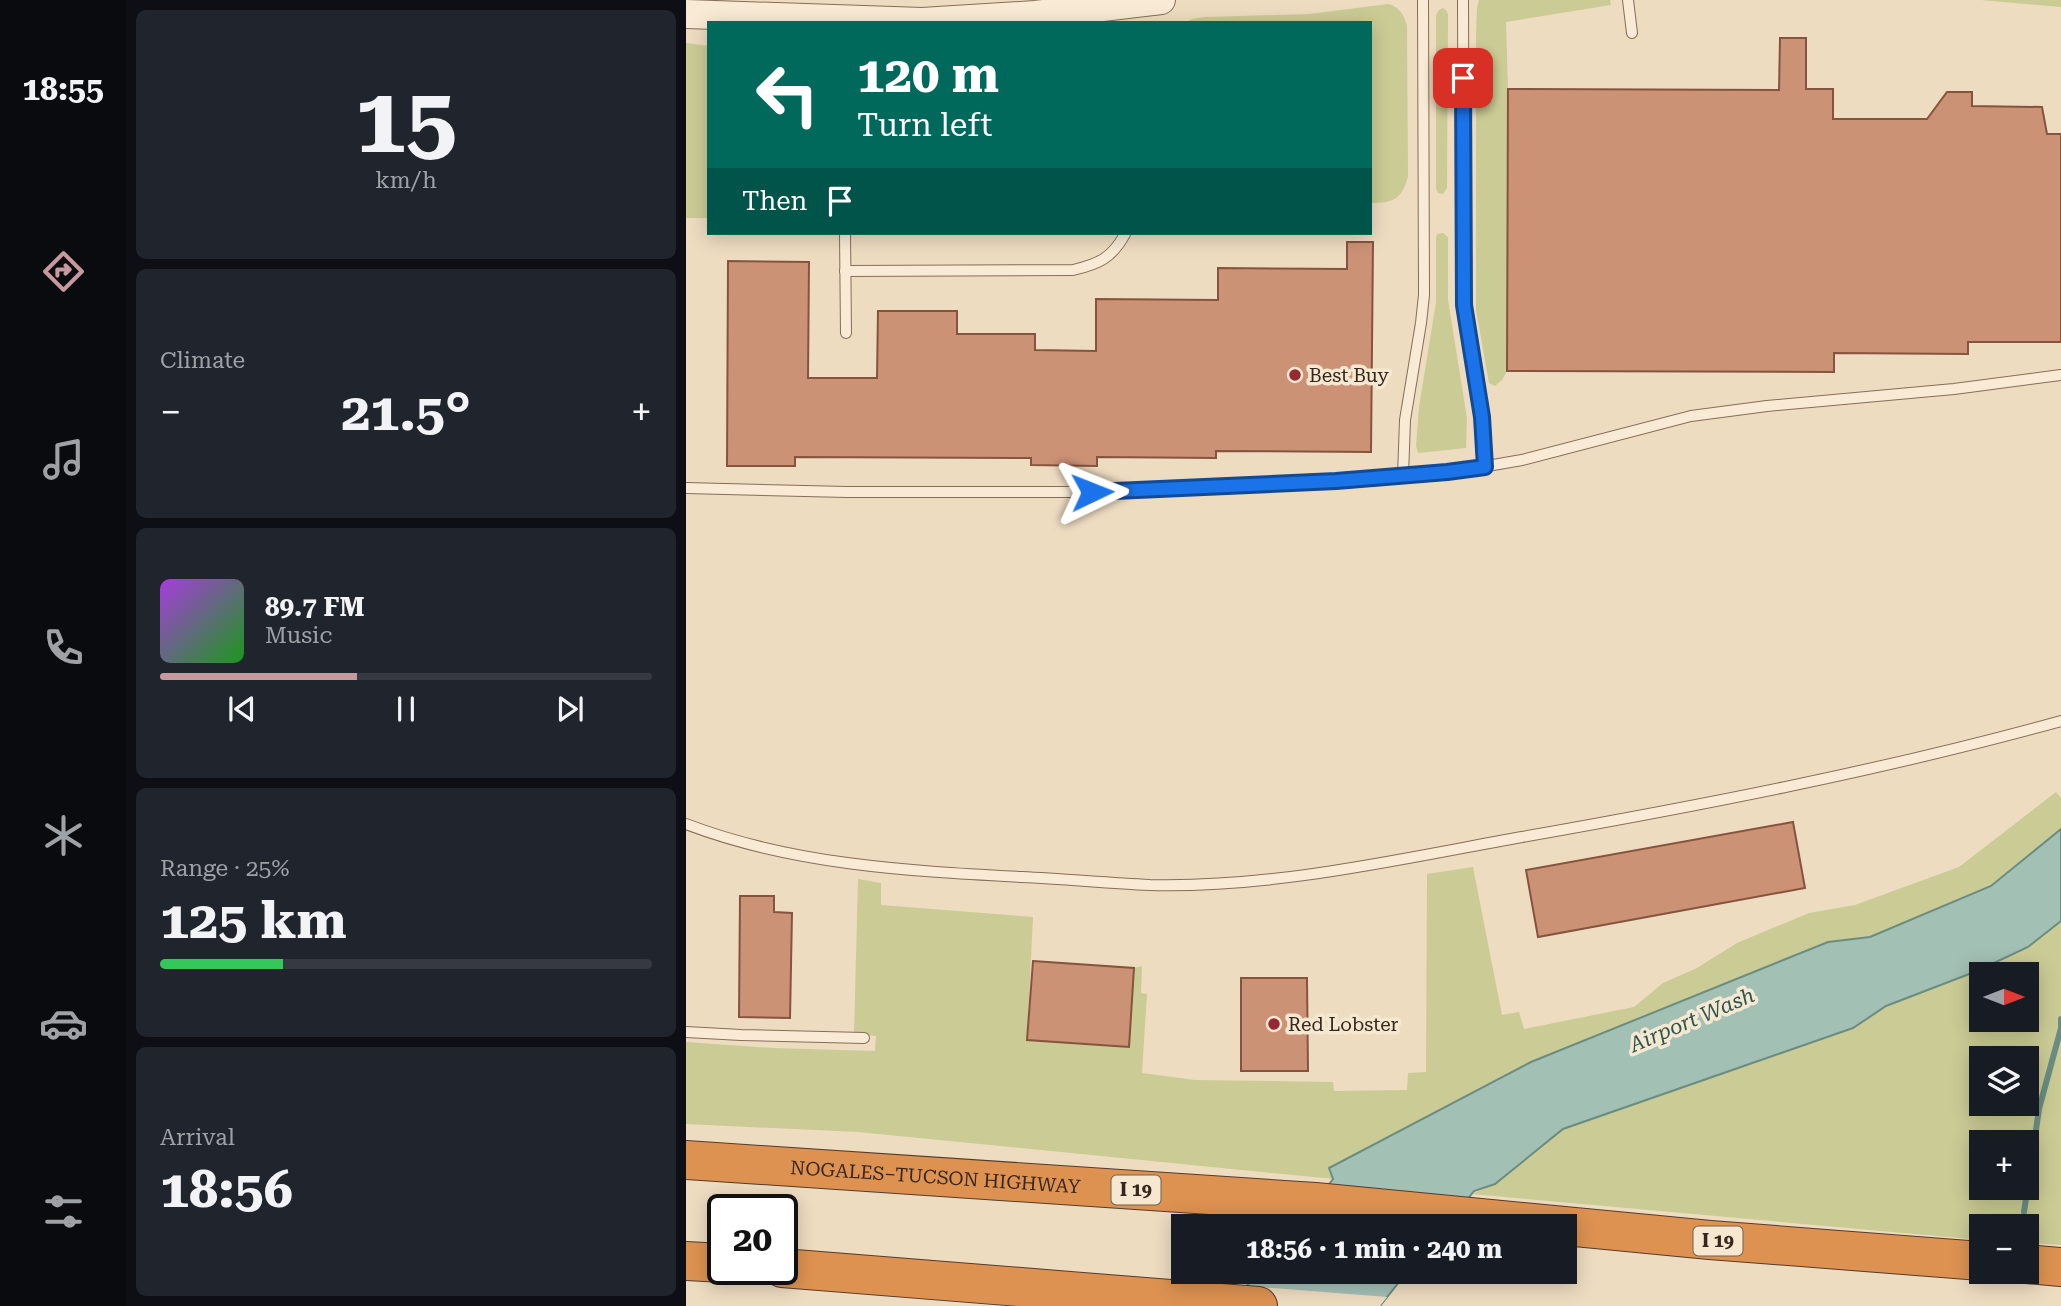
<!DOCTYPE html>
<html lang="en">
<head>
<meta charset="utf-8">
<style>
	body { margin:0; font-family:"Roboto Serif",serif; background:#20242c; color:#f1f3f6; height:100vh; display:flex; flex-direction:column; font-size:26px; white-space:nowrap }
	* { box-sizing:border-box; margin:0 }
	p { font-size:23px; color:#9ea1a6 }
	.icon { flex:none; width:38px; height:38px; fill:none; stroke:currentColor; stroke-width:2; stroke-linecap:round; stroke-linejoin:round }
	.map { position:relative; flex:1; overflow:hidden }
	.side { display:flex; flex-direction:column; gap:10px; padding:10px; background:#0d0f14; width:560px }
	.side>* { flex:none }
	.hud { position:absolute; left:21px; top:21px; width:665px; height:214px; border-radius:0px; box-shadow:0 4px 18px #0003; background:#00695c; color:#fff; overflow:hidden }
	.needle { width:46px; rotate:90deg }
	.controls { position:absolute; left:1283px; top:962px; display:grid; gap:14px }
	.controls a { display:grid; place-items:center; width:70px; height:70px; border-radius:0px; background:#171b24; box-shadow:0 4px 18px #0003; font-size:35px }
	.speed { position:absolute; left:21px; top:1194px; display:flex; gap:14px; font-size:35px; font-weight:700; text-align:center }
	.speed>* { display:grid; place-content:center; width:91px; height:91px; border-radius:50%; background:#171b24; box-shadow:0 4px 18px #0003; line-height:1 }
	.speed .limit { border:4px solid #111; border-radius:10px; background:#fff; color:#111 }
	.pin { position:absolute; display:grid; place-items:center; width:60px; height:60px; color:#fff; margin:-30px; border-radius:14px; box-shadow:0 4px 10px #0006 }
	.me { position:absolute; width:77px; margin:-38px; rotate:88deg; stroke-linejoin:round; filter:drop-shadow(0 0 5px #0008) }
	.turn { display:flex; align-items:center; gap:24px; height:147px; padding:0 35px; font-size:32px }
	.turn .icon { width:91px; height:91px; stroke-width:2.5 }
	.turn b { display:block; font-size:49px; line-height:60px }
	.then { display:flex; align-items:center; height:66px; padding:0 35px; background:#0003; gap:14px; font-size:26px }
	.big { font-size:52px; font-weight:700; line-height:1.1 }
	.side .widget { flex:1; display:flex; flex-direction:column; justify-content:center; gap:10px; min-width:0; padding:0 24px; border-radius:10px; background:#20242c }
	.side .dial { align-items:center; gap:0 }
	.dial b { font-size:91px; line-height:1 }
	.song { display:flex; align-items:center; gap:21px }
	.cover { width:84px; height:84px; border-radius:10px; background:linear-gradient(135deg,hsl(280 70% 55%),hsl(120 70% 35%)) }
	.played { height:7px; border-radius:4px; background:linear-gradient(90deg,#c8989f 40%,#363941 40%) }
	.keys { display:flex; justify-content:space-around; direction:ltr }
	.heat { display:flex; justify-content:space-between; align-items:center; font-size:38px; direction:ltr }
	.charge { height:10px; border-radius:5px; background:linear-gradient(90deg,#34c759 25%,#363941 0) }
	.trip { position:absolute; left:485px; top:1214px; width:406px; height:70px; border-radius:0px; background:#171b24; box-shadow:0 4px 18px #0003; font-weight:700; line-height:70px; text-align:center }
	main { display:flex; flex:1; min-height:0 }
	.tab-bar { display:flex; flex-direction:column; width:126px; justify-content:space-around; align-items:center; background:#090b0e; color:#9ea1a6 }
	.tab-bar .icon { width:49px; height:49px }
	.tab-bar .selected { color:#c8989f }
	.tab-bar b { font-size:32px; color:#f1f3f6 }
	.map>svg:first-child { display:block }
	.green { fill:#cacb95; fill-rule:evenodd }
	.water { fill:#a3c0b5; stroke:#6b8d81; stroke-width:2 }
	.pier { fill:#eedcc1 }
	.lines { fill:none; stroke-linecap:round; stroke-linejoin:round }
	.stream { stroke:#6b8d81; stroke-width:6 }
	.building { fill:#cc9276; stroke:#86543e; stroke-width:2 }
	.service-casing { stroke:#876d58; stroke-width:12 }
	.tertiary-casing { stroke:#876d58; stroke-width:30 }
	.motorway-casing { stroke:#543b2d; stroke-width:40 }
	.service { stroke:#f8ead4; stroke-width:10 }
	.tertiary { stroke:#f8ead4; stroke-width:28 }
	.motorway { stroke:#dd9251; stroke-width:38 }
	.route-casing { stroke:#114b97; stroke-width:18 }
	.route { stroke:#1a73e8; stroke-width:12 }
	.poi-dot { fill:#952934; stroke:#f5e7d0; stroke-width:2.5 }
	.labels { text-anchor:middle; stroke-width:7; stroke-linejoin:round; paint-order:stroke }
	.shield { fill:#f5e7d0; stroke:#6f6153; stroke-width:2 }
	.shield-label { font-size:18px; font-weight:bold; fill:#36271d }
	.poi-label { font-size:19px; fill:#36271d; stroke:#f5e7d0; text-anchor:start }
	.street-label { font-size:19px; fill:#36271d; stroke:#f5e7d0 }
	.water-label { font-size:21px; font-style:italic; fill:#2c564f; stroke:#f5e7d0 }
</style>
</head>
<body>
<main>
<nav class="tab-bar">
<b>18:55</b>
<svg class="icon selected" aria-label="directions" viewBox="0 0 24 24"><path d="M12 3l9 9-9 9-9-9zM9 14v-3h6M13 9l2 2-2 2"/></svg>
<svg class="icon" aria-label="music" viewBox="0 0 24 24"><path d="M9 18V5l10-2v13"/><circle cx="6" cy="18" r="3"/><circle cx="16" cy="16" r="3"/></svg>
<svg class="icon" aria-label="phone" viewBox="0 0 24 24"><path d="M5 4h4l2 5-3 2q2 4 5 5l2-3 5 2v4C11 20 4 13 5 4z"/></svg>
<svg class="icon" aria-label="climate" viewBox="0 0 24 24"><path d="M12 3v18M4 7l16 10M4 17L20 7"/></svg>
<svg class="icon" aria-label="car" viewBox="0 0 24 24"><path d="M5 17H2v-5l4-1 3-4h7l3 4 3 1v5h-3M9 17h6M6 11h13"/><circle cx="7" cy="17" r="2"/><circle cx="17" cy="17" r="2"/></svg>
<svg class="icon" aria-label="filters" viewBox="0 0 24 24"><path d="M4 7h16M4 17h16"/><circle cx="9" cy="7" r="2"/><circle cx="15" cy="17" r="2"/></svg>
</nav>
<section class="side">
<div class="widget dial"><b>15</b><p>km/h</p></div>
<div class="widget"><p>Climate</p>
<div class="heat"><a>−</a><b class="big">21.5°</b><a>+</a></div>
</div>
<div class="widget">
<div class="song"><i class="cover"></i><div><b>89.7 FM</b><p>Music</p></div></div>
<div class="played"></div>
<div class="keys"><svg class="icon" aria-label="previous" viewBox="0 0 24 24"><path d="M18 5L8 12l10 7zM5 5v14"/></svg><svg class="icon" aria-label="pause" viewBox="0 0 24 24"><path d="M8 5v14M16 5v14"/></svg><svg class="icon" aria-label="next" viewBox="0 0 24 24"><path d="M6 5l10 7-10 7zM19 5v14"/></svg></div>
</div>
<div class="widget"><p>Range · 25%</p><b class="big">125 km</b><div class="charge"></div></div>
<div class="widget"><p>Arrival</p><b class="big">18:56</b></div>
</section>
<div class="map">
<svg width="1375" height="1306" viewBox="0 0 1375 1306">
	<rect width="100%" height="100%" fill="#eedcc1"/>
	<g class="green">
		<path d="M793,0H924L925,5L820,22L822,89L821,371L816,380L809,386L803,383L790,310V34L791,8Z"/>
		<path d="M1295,0H1375V7Z"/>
		<path d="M702,4C714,7 718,15 721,26L722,176C716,200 707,203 684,203V23H498L506,19L520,17L623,14Z"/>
		<path d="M757,8L761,11L762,15L761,188L757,194L752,193L750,189V15L753,10Z"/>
		<path d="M0,43L23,46V218H0Z"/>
		<path d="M757,233L762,237V300L781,418L780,448L732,453L730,446L733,407L750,302V238L751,234Z"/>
		<path d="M1370,792L1375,798V829L1305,886L1184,937L1142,942L845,1062L643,1168L648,1179L172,1132L0,1124V1042L86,1048L189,1051L190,1036L168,1034L172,879L195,883V905L347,917L341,1039L442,1047L448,968L456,966L455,993L461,994L456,1073L509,1080L647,1082L648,1091L721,1090L722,1073L740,1072L741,874L787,867L816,1015L833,1012L838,1029L948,1007L977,983L1011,968L1051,943L1123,913L1169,905L1273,867Z"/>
		<path d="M1375,921V1245L1341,1243L1340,1227H1295V1240L786,1194L809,1184L877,1129L1167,1029L1200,1006L1342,947ZM1295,975H1340V1020H1295ZM1295,1059H1340V1104H1295ZM1295,1143H1340V1188H1295Z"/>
	</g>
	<g class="water">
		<path d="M1375,829V921L1342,947L1291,971L1200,1006L1167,1028L877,1129L809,1184L788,1191L759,1227H609L647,1179L643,1168L845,1062L1142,942L1184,937L1305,886Z"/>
		<path d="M572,1272H721L694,1306H544Z"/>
	</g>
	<path class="pier" d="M560,1286L701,1297L694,1306H544Z"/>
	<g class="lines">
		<path class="stream" d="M1338,1212L1353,1109L1375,1028V1019"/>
	</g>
	<g class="building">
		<path d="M1094,38H1120V89H1147V119H1241L1261,92H1286V106L1356,107L1361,134H1375V342H1282V354L1148,353V372L821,371L822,89L1093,90Z"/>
		<path d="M661,242H687L685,452L530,451V458L411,457V466L345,465V458L109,457V466H41L42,261L123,262L122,378H191L192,311H271V334H349V350L410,351V299L532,300V268L661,269Z"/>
		<path d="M1107,822L1119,888L852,937L840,870Z"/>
		<path d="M54,896H88V912L106,913L104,1018L53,1017Z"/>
		<path d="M347,961L448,968L443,1047L341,1040Z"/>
		<path d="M555,978H621L622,1071H555Z"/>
	</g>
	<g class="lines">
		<g class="service-casing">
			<g id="service">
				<path d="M777,0L778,305L796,417L799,467"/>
				<path d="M942,0L946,33"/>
				<path d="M159,233L160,333"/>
				<path d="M159,271L387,270C413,264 426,258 439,234"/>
				<path d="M717,476L719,420L735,323L738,295L737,0"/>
				<path d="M0,488L161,492H406L534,487L717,476L778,470L836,460L1005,416L1081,406L1268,389L1375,375"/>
				<path d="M0,824C107,865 223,871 336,877C379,879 421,883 464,885C590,888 713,859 836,837C1017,805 1198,770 1375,721"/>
				<path d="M0,1032L55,1035L178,1038"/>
			</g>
		</g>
		<g class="tertiary-casing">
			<path id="tertiary" d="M0,14L236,22L349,15L475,0"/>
		</g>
		<g class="motorway-casing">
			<g id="motorway">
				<path id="s1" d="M0,1160L629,1202L1024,1240L1295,1261"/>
				<path d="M0,1261L37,1263"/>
				<path d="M1340,1264L1375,1267"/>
				<path d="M96,1268L572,1306"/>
			</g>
		</g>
		<use href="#service" class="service"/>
		<use href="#tertiary" class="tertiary"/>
		<use href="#motorway" class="motorway"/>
	</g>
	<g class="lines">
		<g class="route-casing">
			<path id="route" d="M406,492L650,481L761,472L799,467L796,417L778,305L777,78"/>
		</g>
		<use href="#route" class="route"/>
	</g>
	<g class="poi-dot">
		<circle cx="609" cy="375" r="7"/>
		<circle cx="588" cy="1024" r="7"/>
	</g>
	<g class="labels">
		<g class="shield">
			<rect x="425.5" y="1175.5" width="49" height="29" rx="5"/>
			<rect x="1007.5" y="1226.5" width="49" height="29" rx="5"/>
		</g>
		<g class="shield-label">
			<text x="450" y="1196">I 19</text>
			<text x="1032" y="1247">I 19</text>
		</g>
		<g class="poi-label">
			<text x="623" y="382">Best Buy</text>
			<text x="602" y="1031">Red Lobster</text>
		</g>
		<g class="street-label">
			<text dy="7" stroke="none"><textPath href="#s1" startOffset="250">NOGALES–TUCSON HIGHWAY</textPath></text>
		</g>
		<g class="water-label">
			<text transform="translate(1006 1020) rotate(-23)" y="7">Airport Wash</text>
		</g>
	</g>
</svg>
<div class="controls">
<a><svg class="needle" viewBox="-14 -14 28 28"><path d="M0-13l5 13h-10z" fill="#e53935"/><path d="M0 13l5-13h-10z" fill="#9ea1a6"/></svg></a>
<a><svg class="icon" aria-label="layers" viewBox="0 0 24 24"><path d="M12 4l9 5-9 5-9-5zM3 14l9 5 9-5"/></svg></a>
<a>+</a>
<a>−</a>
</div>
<div class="speed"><div class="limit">20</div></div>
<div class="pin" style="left:777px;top:78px;background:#d93025"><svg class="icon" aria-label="arrive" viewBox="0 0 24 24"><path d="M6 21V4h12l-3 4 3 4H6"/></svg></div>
<svg class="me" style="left:406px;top:492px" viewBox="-20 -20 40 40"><path d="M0-17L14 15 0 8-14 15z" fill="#1a73e8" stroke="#fff" stroke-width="4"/></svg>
<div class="trip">18:56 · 1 min · 240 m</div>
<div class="hud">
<div class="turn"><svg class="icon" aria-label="left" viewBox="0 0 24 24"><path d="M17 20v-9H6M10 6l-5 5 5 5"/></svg><div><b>120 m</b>Turn left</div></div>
<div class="then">Then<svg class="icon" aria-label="arrive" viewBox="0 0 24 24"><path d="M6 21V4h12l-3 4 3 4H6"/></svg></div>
</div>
</div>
</main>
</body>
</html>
